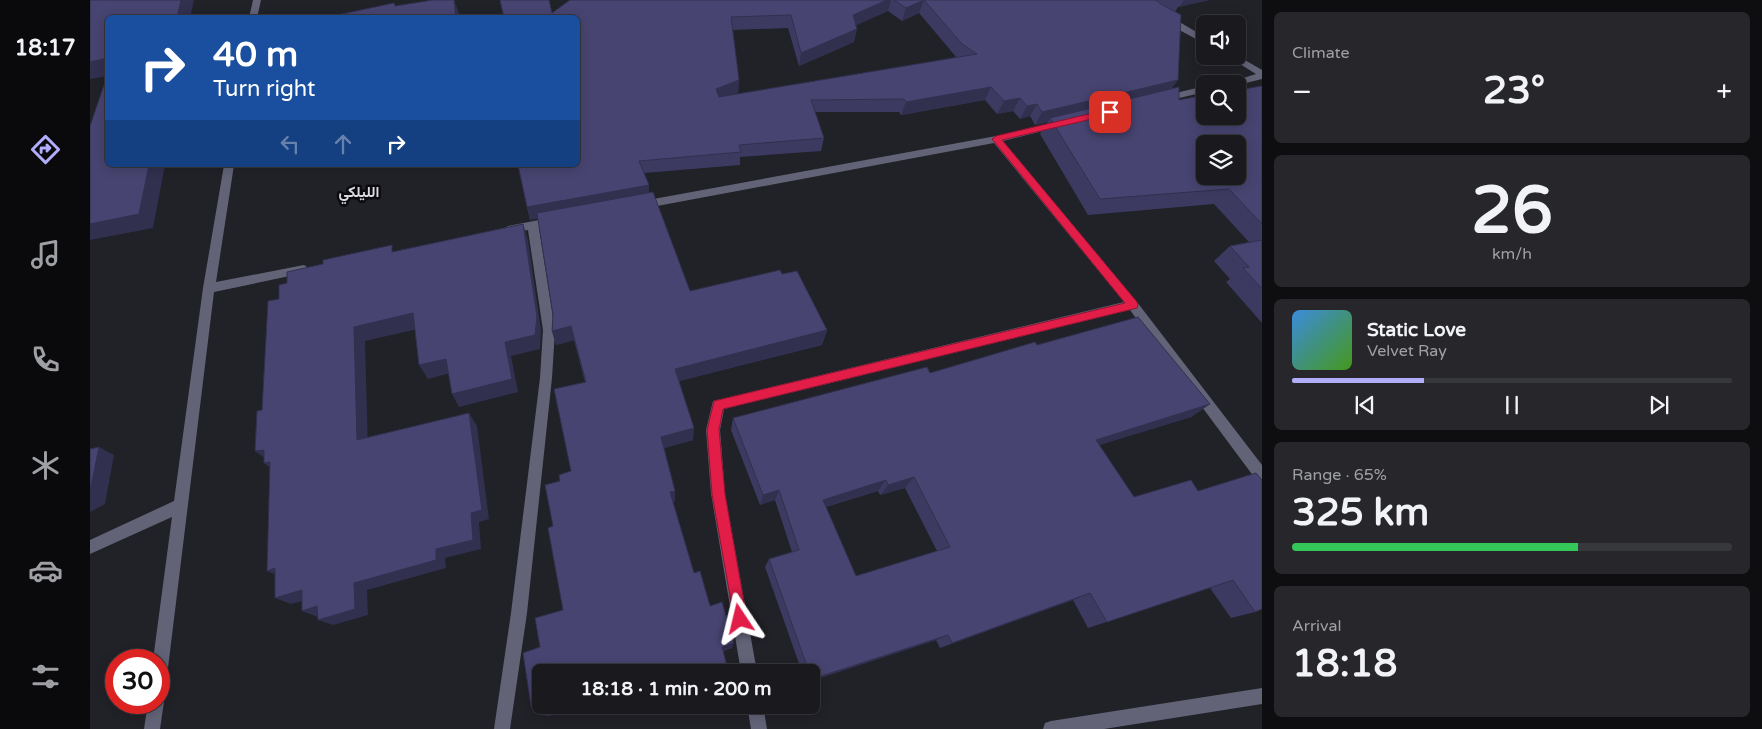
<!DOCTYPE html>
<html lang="en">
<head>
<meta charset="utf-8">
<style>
	body { margin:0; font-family:"Varela Round",Vazirmatn,sans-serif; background:#26262b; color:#f1f3f6; height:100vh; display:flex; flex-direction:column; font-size:19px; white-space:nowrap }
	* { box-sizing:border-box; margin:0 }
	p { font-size:16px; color:#9fa0a4 }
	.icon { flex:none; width:28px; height:28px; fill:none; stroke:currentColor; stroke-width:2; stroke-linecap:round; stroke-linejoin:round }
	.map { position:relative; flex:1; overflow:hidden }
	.side { display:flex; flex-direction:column; gap:12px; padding:12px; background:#0e0e10; width:500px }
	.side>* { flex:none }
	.top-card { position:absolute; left:15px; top:15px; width:475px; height:152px; border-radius:8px; box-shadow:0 2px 12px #0003,0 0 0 1px #37383c; background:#1a4fa0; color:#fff; overflow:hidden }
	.tools { position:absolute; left:1106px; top:15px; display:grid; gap:10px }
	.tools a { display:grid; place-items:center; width:50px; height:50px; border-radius:8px; background:#19191e; box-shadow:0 2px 12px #0003,0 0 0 1px #37383c; font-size:25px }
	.speed { position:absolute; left:15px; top:649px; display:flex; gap:10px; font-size:25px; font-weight:700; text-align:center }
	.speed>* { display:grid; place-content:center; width:65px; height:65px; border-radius:50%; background:#19191e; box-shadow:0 2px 12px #0003,0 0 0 1px #37383c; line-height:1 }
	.speed .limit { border:8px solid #d22; background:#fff; color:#111 }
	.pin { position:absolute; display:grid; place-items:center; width:42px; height:42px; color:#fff; margin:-21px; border-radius:10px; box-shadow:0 2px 8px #0006 }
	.me { position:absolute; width:55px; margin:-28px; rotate:350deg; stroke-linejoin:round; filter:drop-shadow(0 0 4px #0008) }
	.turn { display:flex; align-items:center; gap:18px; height:105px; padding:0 25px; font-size:22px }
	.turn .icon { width:65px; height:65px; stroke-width:2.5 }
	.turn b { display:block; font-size:35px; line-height:42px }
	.lanes { display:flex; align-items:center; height:48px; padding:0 25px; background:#0003; justify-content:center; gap:25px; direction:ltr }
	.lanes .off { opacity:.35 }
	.big { font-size:38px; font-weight:800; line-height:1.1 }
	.side .card { flex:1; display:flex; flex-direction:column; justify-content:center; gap:8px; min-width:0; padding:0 18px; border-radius:8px; background:#26262b }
	.side .dial { align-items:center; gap:0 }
	.dial b { font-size:65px; line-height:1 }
	.song { display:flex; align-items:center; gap:15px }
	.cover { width:60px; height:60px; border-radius:8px; background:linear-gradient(135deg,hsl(210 70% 55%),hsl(100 70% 35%)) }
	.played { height:5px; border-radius:2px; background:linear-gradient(90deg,#b1adfa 30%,#37383c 30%) }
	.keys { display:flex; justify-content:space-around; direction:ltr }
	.heat { display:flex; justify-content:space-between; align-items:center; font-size:28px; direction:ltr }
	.charge { height:8px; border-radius:4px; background:linear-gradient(90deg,#34c759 65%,#37383c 0) }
	.trip { position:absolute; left:442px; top:664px; width:288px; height:50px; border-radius:8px; background:#19191e; box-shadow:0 2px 12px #0003,0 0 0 1px #37383c; font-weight:800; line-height:50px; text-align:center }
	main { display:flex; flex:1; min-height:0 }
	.menu { display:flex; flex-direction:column; width:90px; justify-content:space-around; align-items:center; background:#0a0a0c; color:#9fa0a4 }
	.menu .icon { width:35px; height:35px }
	.menu .on { color:#b1adfa }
	.menu b { font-size:22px; color:#f1f3f6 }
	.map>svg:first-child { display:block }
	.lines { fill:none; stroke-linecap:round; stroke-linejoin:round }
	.minor { fill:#636378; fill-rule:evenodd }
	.wall { fill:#3d3a61; fill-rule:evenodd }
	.shaded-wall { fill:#32304f }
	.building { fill:#474471; stroke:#32304f; fill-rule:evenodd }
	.route { fill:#e11d48; stroke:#92132f }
	.labels { text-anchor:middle; stroke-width:5; stroke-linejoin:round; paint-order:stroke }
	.neighbourhood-label { font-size:15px; font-weight:bold; fill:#dadadf; stroke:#0b0b0e }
</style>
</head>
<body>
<main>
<nav class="menu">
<b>18:17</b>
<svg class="icon on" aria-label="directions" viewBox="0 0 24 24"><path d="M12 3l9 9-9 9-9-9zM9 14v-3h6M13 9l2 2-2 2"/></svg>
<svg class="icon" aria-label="music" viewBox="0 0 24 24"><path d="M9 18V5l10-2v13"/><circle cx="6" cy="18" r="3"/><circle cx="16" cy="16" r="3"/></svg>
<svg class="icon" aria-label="phone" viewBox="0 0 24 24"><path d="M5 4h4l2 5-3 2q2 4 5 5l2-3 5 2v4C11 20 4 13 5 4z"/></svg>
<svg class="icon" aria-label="climate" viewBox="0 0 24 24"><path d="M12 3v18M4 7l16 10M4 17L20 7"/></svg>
<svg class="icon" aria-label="car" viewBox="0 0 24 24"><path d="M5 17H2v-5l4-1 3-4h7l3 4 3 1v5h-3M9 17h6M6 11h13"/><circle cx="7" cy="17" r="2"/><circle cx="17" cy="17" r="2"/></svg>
<svg class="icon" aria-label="filters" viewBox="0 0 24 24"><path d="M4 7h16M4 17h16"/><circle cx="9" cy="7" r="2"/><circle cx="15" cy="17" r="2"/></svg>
</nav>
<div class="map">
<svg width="1172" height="729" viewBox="0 0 1172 729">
	<rect width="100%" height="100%" fill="#212128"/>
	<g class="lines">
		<g class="minor">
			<path d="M163,0H171L167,18H159Z"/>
			<path d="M1043,0H1052L1115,37V44L1064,16Z"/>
			<path d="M1137,56H1148L1172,70V79L1148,85L1134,84L1166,74Z"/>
			<path d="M1115,86V92L1072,102L1067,99L1069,97Z"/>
			<path d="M970,121L973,122V126L913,141L1047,302L1172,465V483L1167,481L1040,310L634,409L630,430L635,493L667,672H651L621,493L616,430L623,401L1034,302L904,143L551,209L547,208L546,205L547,202L906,136Z"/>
			<path d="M134,165H144L126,282L214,265L220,269L214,273L124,292L77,676L75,682L69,684V660H63L82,517L0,554V540L84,501L113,288Z"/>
			<path d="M464,217L469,221L468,224L449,228L465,330L462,378L437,613L420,729H404L421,613L450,378L453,330L438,230L418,234L413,230L418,226Z"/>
			<path d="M1172,688V704L1014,729H953L955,723L961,721Z"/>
			<path d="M69,695L72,696L74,702L70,729H54L58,702H69Z"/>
			<path d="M657,705H673L677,729H661Z"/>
		</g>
	</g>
	<g class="wall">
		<path d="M480,0H1119L1088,7L1085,12L1088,80L1081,89L1089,100L1172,86V323L1136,282L1140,279L1124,261L1140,246L1159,242L1124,204L998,215L950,134L958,122L945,125L940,116L930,119L923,111L907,114L895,100L811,115L809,112H725L734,138L731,151L650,157V165L554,173L559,185V193L600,291L692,274L737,330L732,345L589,381L603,440L574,448L585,491V501L583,502L604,573L642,648L633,651L637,666L635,670L625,672H451L505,705L495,708L491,706L459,716L453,715L452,707L448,708L441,706L450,647L473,610L463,526L470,481L481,471L495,382L484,340L466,345L462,331L463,315L448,218L440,220L437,207L488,165L462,13ZM798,11L812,21L829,13L867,58L641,95L648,93L649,80L643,30L698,28L709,66L764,42L766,25Z"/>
		<path d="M947,345L1120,404L1101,417L1009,445L1044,497L1101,480L1165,612L1141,618L1120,588L998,628L983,600L850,648L846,640L721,681V672H712L675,567L679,559L702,552L685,500L670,505L641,430L643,418L840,373ZM815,488L847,551L766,576L736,507L788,491L790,495Z"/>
	</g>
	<g class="shaded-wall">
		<path d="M91,0H104L100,18H87Z"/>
		<path d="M364,0L369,13V18H366Z"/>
		<path d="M797,0H801L798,11L760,28L763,15Z"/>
		<path d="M834,0L829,13L812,21L816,8Z"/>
		<path d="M1094,0H1119L1089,7Z"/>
		<path d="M767,29L764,42L709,66L711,53Z"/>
		<path d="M18,58V76L0,79V62Z"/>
		<path d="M649,80L648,93L625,102L626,89Z"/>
		<path d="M1088,80L1078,93L960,118L958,122L945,125L952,112Z"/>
		<path d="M901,87L895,100L811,115L816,102Z"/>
		<path d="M930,98L923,111L907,114L914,101Z"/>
		<path d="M947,104L940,116L930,119L937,106Z"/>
		<path d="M59,165H75L63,228L0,240V224Z"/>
		<path d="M559,185V198L440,220L437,207Z"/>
		<path d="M433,224L438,240L451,330L450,349L421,356L428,392L369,407L362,394Z"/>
		<path d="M323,313L332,328L275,341L278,451L267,440L264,327Z"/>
		<path d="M481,326L484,340L466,345L462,331Z"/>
		<path d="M737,330L732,345L585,382V369Z"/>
		<path d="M356,359L364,372L338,379L329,365Z"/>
		<path d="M1120,404L1101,417L990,451L1006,440Z"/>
		<path d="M379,413L387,426L399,519L389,522L391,549L355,558L356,568L277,590L278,615L243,625L228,620L264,583L346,549L381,513Z"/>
		<path d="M604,428L603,440L571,449V437Z"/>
		<path d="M9,447L24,455L15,504L0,512V492Z"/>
		<path d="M174,450L189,474L174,463L180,462L165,451Z"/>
		<path d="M824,477L815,488L790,495L798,485Z"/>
		<path d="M796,480L788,491L727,509L733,500Z"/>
		<path d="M689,490L685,500L670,505L673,495Z"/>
		<path d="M585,491V501L580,503V492Z"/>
		<path d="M185,568L194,578L177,571Z"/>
		<path d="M212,590L228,597L201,604L185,598Z"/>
		<path d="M1000,593L983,600L850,648L862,643Z"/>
		<path d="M227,606L228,617L212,611Z"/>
		<path d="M858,635L846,640L721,681L722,679Z"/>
		<path d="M644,643L642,648L630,652L632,647Z"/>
		<path d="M637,666L635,670L625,672H614Z"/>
		<path d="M451,703V705H457L448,708L441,706Z"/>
		<path d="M482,705H493L459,716L453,715Z"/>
		<path d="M493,705H505L495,708L491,706Z"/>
	</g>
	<g class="building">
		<path d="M0,0H91L87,18H18V58L0,62Z"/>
		<path d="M343,0H364L366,18H233L304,3L305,6Z"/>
		<path d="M410,0H459L462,13L480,0H797L763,15L767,29L711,53L701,15L641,17L649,80L626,89L629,97L887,54L872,44L834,0L816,8L804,0H1066L1071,4L1091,15L1088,80L952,112L947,104L937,106L930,98L914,101L901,87L816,102L814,99L721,100L734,138L649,145L651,152L549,161L559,185L437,207L428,165H488V18H414Z"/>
		<path d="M18,73V165H59L49,214L0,224V126Z"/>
		<path d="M1172,86V224L1139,189L1010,199L960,118L1089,87V100L1115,95V116H1148V90ZM1115,144H1148V176H1115Z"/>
		<path d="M563,192L600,291L690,270L692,274L707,271L737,330L585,369L604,428L571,437L585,491L580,492L604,573L610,571L620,606L632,602L644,643L632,647L637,666L614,672H451V703L441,706L433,653L450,647L445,618L473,610L458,528L463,526L455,485L470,481L469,475L481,471L464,389L496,382L481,326L462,331L463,315L447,213Z"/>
		<path d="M433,224L447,316L445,335L415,342L422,379L362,394L356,359L329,365L323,313L264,327L267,440L379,413L392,510L381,513L383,540L346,549V560L264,583L265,609L228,620L227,606L212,611V590L185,598V568L177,571L180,462L174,463V450L165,451L167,411L172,410L178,301L189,299V285L197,283V272L233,264V260L302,245V252Z"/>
		<path d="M1172,240V289L1153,268L1159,267L1140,246Z"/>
		<path d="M1048,317L1120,404L1006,440L1044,497L1101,480L1108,491L1166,473L1172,480V609L1165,612L1143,580L1017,622L1000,593L862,643L858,635L722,679L721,672H719L679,559L709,550L689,490L673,495L643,418L837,367L840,373L945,342L947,345ZM824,477L860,547L766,576L733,500L796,480L798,485Z"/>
		<path d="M9,447L0,492V449Z"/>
		<path d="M452,705H482L453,715Z"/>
	</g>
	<path class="route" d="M1020,109L1024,112L1023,114L912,140L1047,302L1048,305L1047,308L633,409L629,430L635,494L657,619L655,624L650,626L645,624L622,494L617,430L624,401L1035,303L902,139L906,136Z"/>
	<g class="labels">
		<g class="neighbourhood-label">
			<text x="269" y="197">الليلكي</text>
		</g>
	</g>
</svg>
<div class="tools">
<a><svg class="icon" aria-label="sound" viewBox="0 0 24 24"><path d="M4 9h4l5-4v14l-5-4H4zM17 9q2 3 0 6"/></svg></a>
<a><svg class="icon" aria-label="search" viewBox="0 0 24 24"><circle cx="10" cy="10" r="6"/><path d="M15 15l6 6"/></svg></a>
<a><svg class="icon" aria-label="layers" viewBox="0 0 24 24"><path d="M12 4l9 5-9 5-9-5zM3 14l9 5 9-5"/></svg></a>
</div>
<div class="speed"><div class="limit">30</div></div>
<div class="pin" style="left:1020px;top:112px;background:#d93025"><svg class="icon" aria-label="arrive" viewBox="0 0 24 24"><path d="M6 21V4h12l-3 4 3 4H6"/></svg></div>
<svg class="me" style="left:650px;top:619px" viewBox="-20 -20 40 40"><path d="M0-17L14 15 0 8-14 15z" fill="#e11d48" stroke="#fff" stroke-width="4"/></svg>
<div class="trip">18:18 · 1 min · 200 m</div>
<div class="top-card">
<div class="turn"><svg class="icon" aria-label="right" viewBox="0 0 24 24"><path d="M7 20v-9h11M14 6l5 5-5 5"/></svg><div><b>40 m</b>Turn right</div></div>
<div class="lanes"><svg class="icon off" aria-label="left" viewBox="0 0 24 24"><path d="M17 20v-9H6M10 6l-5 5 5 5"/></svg><svg class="icon off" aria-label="ahead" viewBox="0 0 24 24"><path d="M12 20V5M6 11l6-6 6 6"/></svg><svg class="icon" aria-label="right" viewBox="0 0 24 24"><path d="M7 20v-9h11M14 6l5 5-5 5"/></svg></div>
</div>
</div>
<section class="side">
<div class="card"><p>Climate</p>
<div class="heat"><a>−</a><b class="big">23°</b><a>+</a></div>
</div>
<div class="card dial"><b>26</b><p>km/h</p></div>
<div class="card">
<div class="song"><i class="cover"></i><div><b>Static Love</b><p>Velvet Ray</p></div></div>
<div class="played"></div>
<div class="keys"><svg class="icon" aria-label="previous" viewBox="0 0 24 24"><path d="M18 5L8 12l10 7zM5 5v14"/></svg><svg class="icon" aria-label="pause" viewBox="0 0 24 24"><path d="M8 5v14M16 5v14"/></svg><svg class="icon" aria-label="next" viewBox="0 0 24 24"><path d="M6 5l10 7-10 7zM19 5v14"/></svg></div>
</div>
<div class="card"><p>Range · 65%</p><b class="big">325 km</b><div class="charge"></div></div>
<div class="card"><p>Arrival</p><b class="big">18:18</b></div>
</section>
</main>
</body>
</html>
